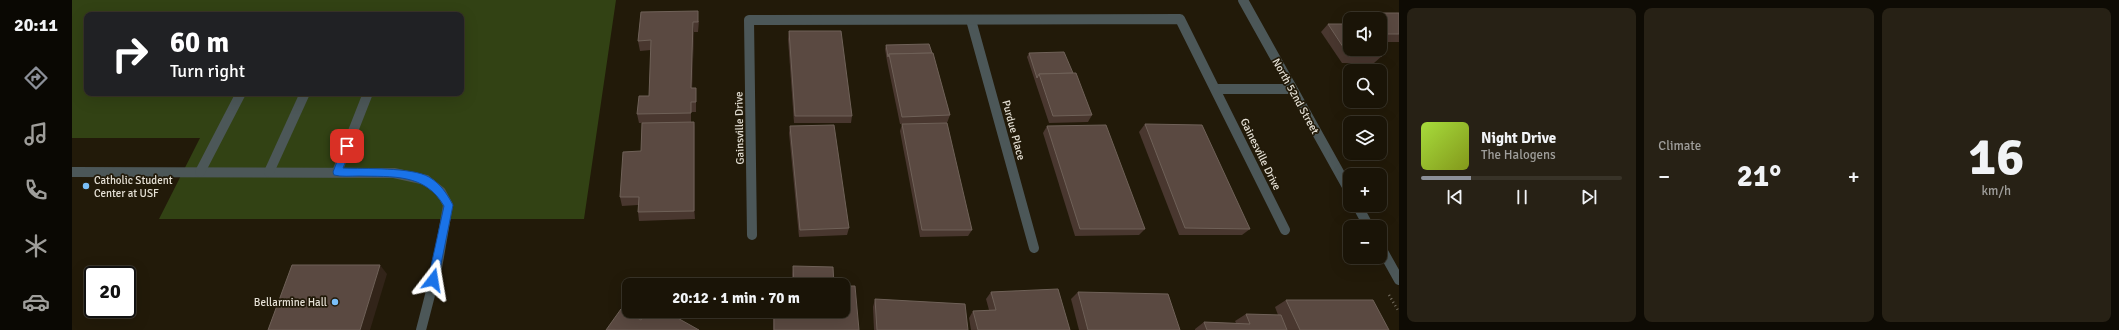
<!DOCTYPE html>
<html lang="en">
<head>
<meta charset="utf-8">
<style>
	body { margin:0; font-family:Signika,sans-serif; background:#272115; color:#f1f3f6; height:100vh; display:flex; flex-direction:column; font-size:15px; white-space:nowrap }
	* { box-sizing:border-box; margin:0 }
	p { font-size:13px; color:#9f9e9b }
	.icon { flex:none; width:22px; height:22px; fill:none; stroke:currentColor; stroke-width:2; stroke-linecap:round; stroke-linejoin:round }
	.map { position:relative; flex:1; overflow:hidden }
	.side { display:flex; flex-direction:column; gap:8px; padding:8px; background:#0e0b04; width:720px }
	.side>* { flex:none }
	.banner { position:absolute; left:12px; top:12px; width:380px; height:84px; border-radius:8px; box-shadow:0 4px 16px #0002,0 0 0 1px #383328; background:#202124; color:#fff; overflow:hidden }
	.controls { position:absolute; left:1271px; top:12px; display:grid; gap:8px }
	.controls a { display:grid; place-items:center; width:44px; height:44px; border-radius:8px; background:#1a1407; box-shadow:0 4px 16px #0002,0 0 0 1px #383328; font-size:20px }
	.speed { position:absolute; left:12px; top:266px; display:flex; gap:8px; font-size:20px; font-weight:700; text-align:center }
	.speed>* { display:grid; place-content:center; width:52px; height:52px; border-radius:50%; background:#1a1407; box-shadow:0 4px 16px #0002,0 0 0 1px #383328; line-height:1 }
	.speed .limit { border:2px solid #111; border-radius:6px; background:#fff; color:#111 }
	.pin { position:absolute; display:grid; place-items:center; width:34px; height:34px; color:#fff; margin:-17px; border-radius:8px; box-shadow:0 2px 6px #0006 }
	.me { position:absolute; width:44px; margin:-22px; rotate:14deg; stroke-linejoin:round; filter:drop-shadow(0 0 3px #0008) }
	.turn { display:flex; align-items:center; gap:14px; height:84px; padding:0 20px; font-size:18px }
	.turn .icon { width:52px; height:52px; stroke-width:2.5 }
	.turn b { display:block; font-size:28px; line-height:34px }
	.big { font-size:30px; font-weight:800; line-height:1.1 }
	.side .card { flex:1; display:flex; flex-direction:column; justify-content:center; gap:6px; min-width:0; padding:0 14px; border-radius:8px; background:#272115 }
	.side .dial { align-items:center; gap:0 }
	.dial b { font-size:52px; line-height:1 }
	.song { display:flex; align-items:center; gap:12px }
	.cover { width:48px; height:48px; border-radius:6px; background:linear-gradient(135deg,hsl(80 70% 55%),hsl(70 70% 35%)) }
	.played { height:4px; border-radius:2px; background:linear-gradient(90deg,#8c9099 25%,#383328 25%) }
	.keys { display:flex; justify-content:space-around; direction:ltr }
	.heat { display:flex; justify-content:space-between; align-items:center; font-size:22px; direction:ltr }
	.side .tiles { flex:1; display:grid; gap:8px; grid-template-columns:repeat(3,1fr) }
	.trip { position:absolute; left:550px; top:278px; width:228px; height:40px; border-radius:8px; background:#1a1407; box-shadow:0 4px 16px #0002,0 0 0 1px #383328; font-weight:800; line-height:40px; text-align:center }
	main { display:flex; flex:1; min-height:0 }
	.tabs { display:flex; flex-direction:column; width:72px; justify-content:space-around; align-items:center; background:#0a0803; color:#9f9e9b }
	.tabs .icon { width:28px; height:28px }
	.tabs .active { color:#8c9099 }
	.tabs b { font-size:18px; color:#f1f3f6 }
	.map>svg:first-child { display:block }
	.green { fill:#324214; fill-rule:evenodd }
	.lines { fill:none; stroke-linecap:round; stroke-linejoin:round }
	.path { stroke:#766f61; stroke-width:2.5; stroke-dasharray:1 3; stroke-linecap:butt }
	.lane { stroke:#4c5758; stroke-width:10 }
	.street { stroke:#4c5758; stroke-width:10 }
	.wall { fill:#49372f }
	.shaded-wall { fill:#322419 }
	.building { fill:#5a4941; stroke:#6f6158 }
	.route { fill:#1a73e8; stroke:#114b97 }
	.poi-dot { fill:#7abff8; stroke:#221a09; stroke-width:1.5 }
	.labels { text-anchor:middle; stroke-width:3.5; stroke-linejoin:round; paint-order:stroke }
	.street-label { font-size:11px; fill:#e5e0d5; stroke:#221a09 }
	.poi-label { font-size:11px; fill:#e5e0d5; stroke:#221a09; text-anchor:start }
</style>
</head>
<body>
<main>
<nav class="tabs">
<b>20:11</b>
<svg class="icon active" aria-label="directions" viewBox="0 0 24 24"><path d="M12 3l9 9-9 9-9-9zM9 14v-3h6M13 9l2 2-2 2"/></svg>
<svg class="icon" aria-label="music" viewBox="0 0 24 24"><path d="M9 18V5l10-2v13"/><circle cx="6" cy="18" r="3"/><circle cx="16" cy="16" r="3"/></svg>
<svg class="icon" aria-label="phone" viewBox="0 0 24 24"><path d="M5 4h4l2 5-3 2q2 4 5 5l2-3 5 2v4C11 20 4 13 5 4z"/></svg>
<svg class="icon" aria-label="climate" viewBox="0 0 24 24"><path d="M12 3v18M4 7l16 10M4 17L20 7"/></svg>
<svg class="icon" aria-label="car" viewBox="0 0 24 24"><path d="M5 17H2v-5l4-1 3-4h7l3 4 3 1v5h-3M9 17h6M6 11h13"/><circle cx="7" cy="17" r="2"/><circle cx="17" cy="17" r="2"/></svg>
</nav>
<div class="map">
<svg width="1327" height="330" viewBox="0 0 1327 330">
	<rect width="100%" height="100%" fill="#221a09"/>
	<path class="green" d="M0,0H544L512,219H87L128,138H0ZM15,15H389V93H15Z"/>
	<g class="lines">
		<path class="path" d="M1317,295L1327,312"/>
		<g class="lane">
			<path d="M0,172L322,173L354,180L369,192L376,205L365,268L349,330"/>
			<path d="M128,172L169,93"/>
			<path d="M197,172L233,93"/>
			<path d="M265,172L296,93"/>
		</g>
		<g class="street">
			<path d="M1171,0L1278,192"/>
			<path d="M899,20L962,248"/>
			<path d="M1144,89H1220"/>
			<path d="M1285,205L1297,227"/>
			<path d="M680,235L677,20L1108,19L1213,230"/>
			<path d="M1308,246L1327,280"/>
		</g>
	</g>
	<g class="wall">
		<path d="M569,12L627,21L626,32H622L620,88H624V112H619V122H622L623,131V219L567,221L566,212V205L550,206L548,197L569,151L570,123H567L565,114L577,96L579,50L568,51L566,41Z"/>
		<path d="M1297,13H1327V42H1308V19H1291Z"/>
		<path d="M1256,24L1310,56L1302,63H1270L1249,32Z"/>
		<path d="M717,31L780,116L779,123H722L716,39Z"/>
		<path d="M814,45L860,53L878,115L875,123L828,124L815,61L813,49Z"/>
		<path d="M957,53L1001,73L1020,115L1016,122L977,123L955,57Z"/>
		<path d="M830,124L900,230L896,236L848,237L828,131Z"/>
		<path d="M1073,124L1178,229L1170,235H1107L1067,132Z"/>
		<path d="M718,126L777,228L775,235L727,237L717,133Z"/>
		<path d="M975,126L1073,229L1067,235L1003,236L971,133Z"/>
		<path d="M721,266L762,285H720V274Z"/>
		<path d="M919,292L998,330H899L897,318L901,311L917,310L914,299Z"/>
		<path d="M1006,292L1108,330H1007L999,299Z"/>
		<path d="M803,299L896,330H802L801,307Z"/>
		<path d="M1214,300L1317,330H1123V329L1132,322L1164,323L1163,321L1174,314L1206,315L1203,307Z"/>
		<path d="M701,311H771L787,330H701Z"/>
	</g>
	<g class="shaded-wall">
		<path d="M621,22L622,32L620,98L619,88Z"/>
		<path d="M622,122L623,131V219L622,211Z"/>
		<path d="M308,265L315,274L298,330H288Z"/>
	</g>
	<g class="building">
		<path d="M626,11V22H621L619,88H624V102H619V113L565,114L567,96H577L579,40L566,41L569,12Z"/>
		<path d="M1297,13H1327V34H1312L1308,28V19H1301Z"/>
		<path d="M1256,24H1278V49H1305L1310,56H1277Z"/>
		<path d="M717,31H769L780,116H723Z"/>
		<path d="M857,44L860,53L817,54L816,57L814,45Z"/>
		<path d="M992,52L1001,73L967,74L965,78L957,53Z"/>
		<path d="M861,53L878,115L830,117L817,54Z"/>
		<path d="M1004,73L1020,115L981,116L967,74Z"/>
		<path d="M622,122V211L566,212L567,197H548L551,152L569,151L570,123Z"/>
		<path d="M875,123L900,230H850L830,124Z"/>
		<path d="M1073,124L1130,125L1178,229L1113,228Z"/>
		<path d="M762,125L777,228L728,230L718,126Z"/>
		<path d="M1034,125L1073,229H1008L975,126Z"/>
		<path d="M220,265H308L288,330H196Z"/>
		<path d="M721,266L761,267L762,285H722Z"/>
		<path d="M771,286H783L787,330H702V311H771Z"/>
		<path d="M986,289L998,330H906L901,311L924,310L919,292Z"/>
		<path d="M1006,292L1096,294L1108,330H1016Z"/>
		<path d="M803,299L893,304L896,330H805Z"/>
		<path d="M1214,300H1301L1317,330H1228Z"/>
		<path d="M549,309L569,320L575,311H593L627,330H534Z"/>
		<path d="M1174,314L1209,315L1215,330H1135L1132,322L1178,324Z"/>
	</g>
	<path class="route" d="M275,142L280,146L271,168C292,169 340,167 357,177C369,184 375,194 381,205L365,284H358L356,280L372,206C353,173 320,177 287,176C279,176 269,177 262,175L261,172L271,146Z"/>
	<g class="poi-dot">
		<circle cx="14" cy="186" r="4"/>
		<circle cx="263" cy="302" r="4"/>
	</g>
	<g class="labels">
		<g class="street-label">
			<text transform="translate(1224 96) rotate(61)" y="4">North 52nd Street</text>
			<text transform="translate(667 128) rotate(-91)" y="4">Gainsville Drive</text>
			<text transform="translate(942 130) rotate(75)" y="4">Purdue Place</text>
			<text transform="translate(1189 154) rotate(64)" y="4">Gainesville Drive</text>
		</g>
		<g class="poi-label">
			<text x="22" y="184">Catholic Student<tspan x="22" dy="13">Center at USF</tspan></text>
			<text x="255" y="306" text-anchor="end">Bellarmine Hall</text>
		</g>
	</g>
</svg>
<div class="controls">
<a><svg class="icon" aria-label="sound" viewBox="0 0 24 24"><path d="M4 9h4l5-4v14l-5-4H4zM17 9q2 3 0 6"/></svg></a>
<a><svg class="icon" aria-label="search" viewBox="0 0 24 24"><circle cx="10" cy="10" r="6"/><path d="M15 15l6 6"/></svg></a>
<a><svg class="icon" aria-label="layers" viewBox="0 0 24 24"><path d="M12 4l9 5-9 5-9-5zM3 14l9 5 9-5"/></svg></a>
<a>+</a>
<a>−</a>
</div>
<div class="speed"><div class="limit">20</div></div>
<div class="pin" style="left:275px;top:146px;background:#d93025"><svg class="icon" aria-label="arrive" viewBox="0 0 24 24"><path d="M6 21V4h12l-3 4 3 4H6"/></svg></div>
<svg class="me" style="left:361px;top:280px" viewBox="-20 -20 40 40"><path d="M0-17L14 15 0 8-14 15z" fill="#1a73e8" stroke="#fff" stroke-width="4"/></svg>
<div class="trip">20:12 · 1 min · 70 m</div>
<div class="banner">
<div class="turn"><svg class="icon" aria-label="right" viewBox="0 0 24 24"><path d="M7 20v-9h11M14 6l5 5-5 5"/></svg><div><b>60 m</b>Turn right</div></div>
</div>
</div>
<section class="side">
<div class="tiles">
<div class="card">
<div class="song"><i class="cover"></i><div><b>Night Drive</b><p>The Halogens</p></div></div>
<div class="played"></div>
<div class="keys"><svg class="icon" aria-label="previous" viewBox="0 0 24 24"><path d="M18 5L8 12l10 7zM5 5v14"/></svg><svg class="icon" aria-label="pause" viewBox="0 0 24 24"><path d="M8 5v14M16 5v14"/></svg><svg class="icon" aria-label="next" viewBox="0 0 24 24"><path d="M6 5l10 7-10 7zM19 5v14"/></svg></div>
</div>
<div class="card"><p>Climate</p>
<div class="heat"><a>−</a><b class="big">21°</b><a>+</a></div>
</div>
<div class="card dial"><b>16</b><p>km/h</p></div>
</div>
</section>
</main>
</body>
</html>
